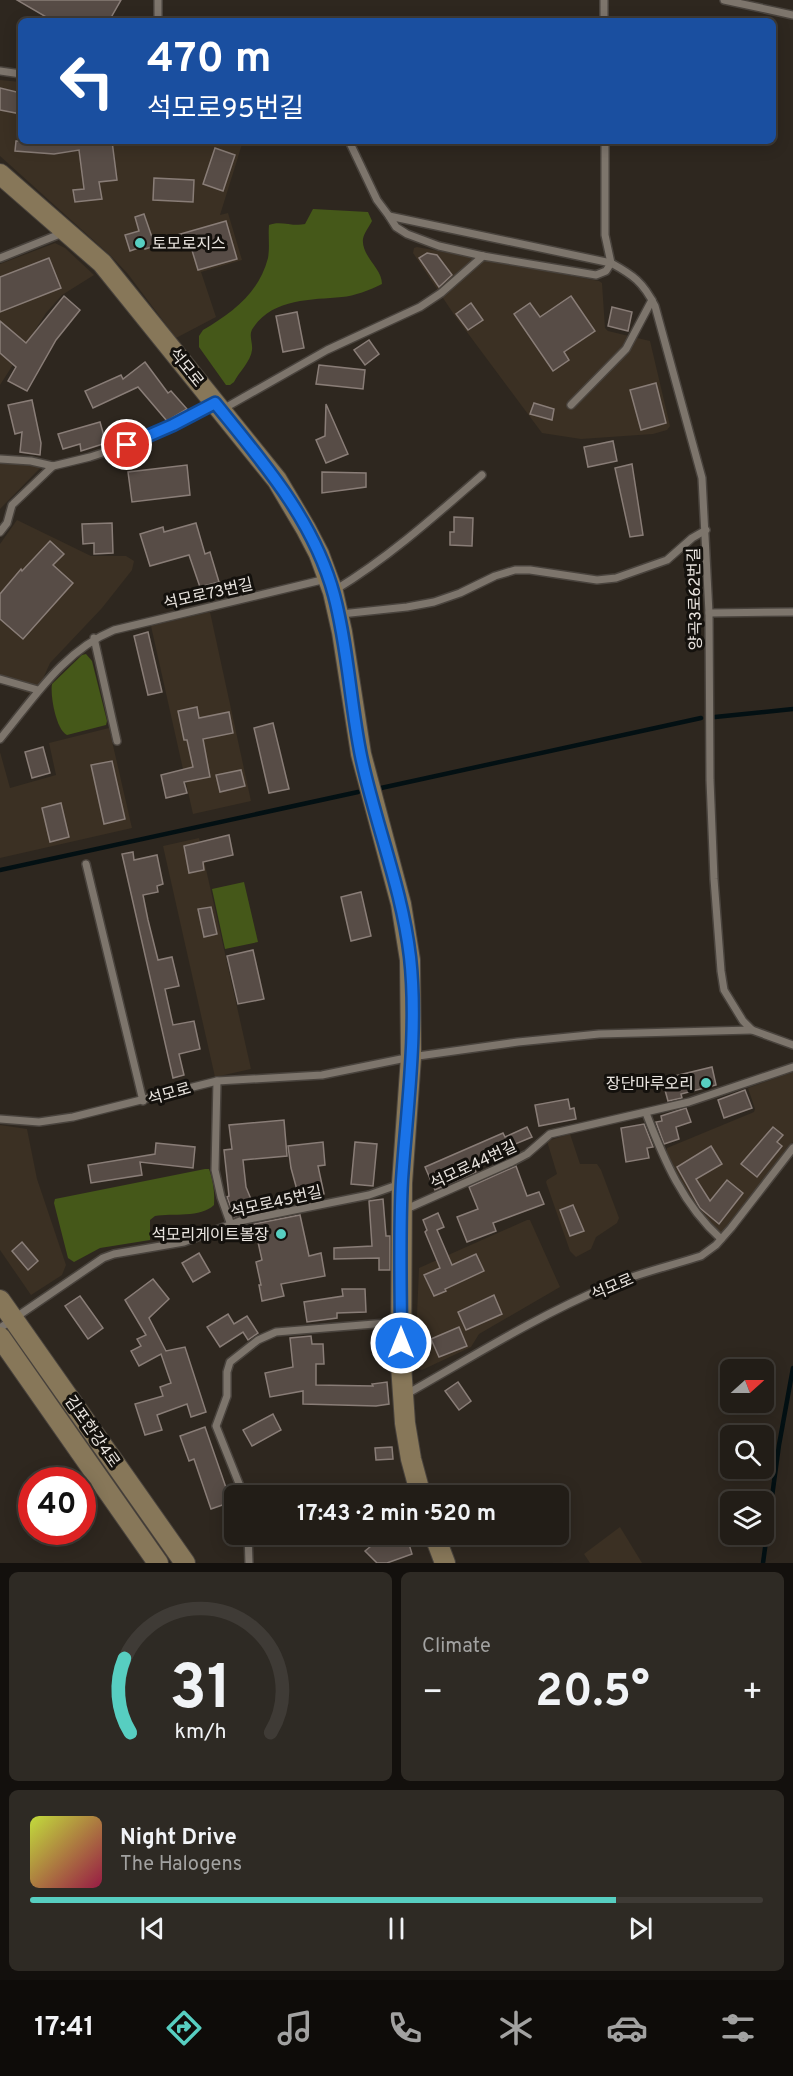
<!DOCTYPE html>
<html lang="en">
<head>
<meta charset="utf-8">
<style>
	body { margin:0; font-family:Overpass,"Noto Sans KR",sans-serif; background:#2e2a24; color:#f1f3f6; height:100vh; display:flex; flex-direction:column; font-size:22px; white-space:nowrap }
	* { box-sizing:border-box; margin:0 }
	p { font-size:20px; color:#a2a2a1 }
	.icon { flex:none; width:33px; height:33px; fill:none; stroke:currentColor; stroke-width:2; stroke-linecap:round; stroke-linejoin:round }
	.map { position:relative; height:1563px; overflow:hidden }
	.drawer { display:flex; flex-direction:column; gap:9px; padding:9px; background:#13100d; flex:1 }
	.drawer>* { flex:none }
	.guide { position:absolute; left:18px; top:18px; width:758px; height:126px; border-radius:9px; box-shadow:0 3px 15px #0003,0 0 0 2px #3f3b36; background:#1a4fa0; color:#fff; overflow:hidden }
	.needle { width:39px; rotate:69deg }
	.controls { position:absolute; left:720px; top:1359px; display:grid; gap:12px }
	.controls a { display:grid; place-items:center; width:54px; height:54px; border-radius:9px; background:#221d17; box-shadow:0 3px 15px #0003,0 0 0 2px #3f3b36; font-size:30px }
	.speed { position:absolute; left:18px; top:1467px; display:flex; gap:12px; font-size:30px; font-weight:700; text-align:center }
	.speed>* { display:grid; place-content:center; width:78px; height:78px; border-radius:50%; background:#221d17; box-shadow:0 3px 15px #0003,0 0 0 2px #3f3b36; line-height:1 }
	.speed .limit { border:9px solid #d22; background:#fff; color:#111 }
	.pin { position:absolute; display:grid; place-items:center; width:51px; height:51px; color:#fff; margin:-26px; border:3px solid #fff; border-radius:50%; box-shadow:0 2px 6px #0007 }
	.me { position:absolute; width:66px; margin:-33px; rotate:0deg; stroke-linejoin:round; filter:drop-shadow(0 0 4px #0008) }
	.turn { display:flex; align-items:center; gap:21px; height:126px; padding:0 30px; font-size:27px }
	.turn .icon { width:78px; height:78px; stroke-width:2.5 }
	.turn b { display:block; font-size:42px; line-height:51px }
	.big { font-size:45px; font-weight:700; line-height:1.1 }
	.drawer .card { flex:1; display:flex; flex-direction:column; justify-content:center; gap:9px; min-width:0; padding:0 21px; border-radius:9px; background:#2e2a24 }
	.drawer .dial { align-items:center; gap:0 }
	.dial svg { height:156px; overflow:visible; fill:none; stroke:#3f3b36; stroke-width:7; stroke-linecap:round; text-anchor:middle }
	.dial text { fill:#f1f3f6; stroke:none }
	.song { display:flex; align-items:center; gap:18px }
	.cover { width:72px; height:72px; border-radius:9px; background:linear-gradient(135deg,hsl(70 70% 55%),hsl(340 70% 35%)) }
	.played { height:6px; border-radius:3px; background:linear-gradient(90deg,#57cec1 80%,#3f3b36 80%) }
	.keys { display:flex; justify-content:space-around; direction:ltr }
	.heat { display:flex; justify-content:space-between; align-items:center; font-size:33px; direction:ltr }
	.drawer .tiles { flex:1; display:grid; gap:9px; grid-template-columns:1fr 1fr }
	.card:last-child { grid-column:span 2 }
	.trip { position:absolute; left:224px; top:1485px; width:345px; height:60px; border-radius:9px; background:#221d17; box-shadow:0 3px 15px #0003,0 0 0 2px #3f3b36; font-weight:700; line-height:60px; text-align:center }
	.menu { display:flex; height:96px; justify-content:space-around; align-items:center; background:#0e0c09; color:#a2a2a1 }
	.menu .icon { width:42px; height:42px }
	.menu .on { color:#57cec1 }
	.menu b { font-size:27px; color:#f1f3f6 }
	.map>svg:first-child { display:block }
	.built { fill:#3b3023 }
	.green { fill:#455819 }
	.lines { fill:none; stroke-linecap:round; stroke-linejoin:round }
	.stream { stroke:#031013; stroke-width:4.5 }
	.building { fill:#574c46; stroke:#897d77; stroke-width:1.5 }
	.lane-casing { stroke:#49433d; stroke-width:10 }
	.secondary-casing { stroke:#49433d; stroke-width:22 }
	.lane { stroke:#7d756c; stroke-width:7 }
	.secondary { stroke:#877759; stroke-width:20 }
	.route-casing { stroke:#114b97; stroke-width:15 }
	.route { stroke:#1a73e8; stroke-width:10 }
	.poi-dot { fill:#57cec1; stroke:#14110d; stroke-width:2 }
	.labels { text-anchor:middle; stroke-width:6; stroke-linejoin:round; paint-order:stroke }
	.poi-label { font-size:16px; fill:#eae5e0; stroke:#14110d; text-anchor:end }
	.street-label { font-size:16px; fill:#eae5e0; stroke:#14110d }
</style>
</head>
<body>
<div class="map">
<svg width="793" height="1563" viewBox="0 0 793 1563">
	<rect width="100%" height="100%" fill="#2e271f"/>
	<g class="built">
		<path d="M0,80L21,82V141H243L220,215L228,213L242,260L201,272L216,317L176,338L128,274L112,257L0,156Z"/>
		<path d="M55,243L65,248L94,275L62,295L46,313L0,385V264Z"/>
		<path d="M417,247L599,281L602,283L605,328L608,331L650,341L670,426L667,430L653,434L581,439L542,433L455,316L413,253L414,248Z"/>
		<path d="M0,454L47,461L0,509Z"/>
		<path d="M17,520L91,556H126L134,561L132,570L102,608L50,663L42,681L31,694L0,683V544Z"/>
		<path d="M210,612L251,801L193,814L151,626Z"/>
		<path d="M109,728L132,828L0,858V752L10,788L56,775L49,743Z"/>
		<path d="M199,838L251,1069L215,1077L163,846Z"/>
		<path d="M793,1072V1142L722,1232H719L694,1205L674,1171L667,1156V1148L754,1112L755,1109L748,1088Z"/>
		<path d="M0,1125L27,1129L37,1179L66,1265L62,1275L31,1295L0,1250Z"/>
		<path d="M570,1134L580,1164H597L601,1170L619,1218L617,1223L596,1237L591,1249L576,1257L570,1251L546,1182L547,1180L557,1174L547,1141Z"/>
		<path d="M527,1220H530L560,1287L479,1334L471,1347L422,1370L418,1369L416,1365V1339L419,1268Z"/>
		<path d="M620,1527L642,1563H590L584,1554Z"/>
	</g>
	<g class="green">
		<path d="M313,209L368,212L372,221C369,227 364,233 363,239C361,256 382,268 382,284C370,290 354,296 342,297C311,300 273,298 253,328C248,335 253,342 252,350C251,361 239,372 234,382L230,385H226L199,347V336L203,330C232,313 259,293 268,258C270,247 268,236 269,225C280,220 293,227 305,224Z"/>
		<path d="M86,654L92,661L107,721L106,725L67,735C56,730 50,695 52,684L82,655Z"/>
		<path d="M244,882L258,942L225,949L212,889Z"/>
		<path d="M205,1169H209C213,1180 215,1193 214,1205C201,1218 172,1213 155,1216L150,1220V1240L100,1248L74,1262L68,1258L54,1203L55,1199Z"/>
	</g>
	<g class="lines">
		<g class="stream">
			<path d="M715,717L793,709"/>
			<path d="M381,788L701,718"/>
			<path d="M0,870L358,792"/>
			<path d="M763,1563L779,1445L793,1368"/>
		</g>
	</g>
	<g class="building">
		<path d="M17,0H121L109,21H53Z"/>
		<path d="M0,88L21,93V114L0,110Z"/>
		<path d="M16,141H112L117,180L99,182L102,199L75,202L73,190L84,189L79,150L54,154L15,151Z"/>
		<path d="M215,148L235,155L223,191L203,184Z"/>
		<path d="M154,178L194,180L193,202L153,200Z"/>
		<path d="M144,214L155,246L145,249L144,246L130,251L125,235L139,231L135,217Z"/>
		<path d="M226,221L237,259L198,270L191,247L182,250L177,235Z"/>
		<path d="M427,253L437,255L452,275L439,287L419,258Z"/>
		<path d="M49,258L61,288L0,312V277Z"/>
		<path d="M64,296L80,310L56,340L27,391L8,381L16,367L0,353V321L26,343Z"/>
		<path d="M571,296L595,331L564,352L569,360L553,371L514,314L530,303L540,317Z"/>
		<path d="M471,303L483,320L468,330L456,314Z"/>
		<path d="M612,307L632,312L628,331L608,326Z"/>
		<path d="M297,312L304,348L283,352L276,316Z"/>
		<path d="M369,340L379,354L365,365L354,350Z"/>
		<path d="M145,362L168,393L171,391L187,409L167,421L138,387L93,408L85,391L121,375L123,379Z"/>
		<path d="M319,365L365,370L363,389L316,384Z"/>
		<path d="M656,383L666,423L641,430L630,390Z"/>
		<path d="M32,400L41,443L40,455L20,452L22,432L15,434L8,405Z"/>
		<path d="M534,403L554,409L552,420L530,414Z"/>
		<path d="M326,404L348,454L326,463L316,440L325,436Z"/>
		<path d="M100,422L106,443L81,451L80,444L63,449L58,434Z"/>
		<path d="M613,441L617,461L588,467L584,447Z"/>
		<path d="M632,464L643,535L630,537L615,468Z"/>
		<path d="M187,465L190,495L132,502L128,472Z"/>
		<path d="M322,472L366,473V487L322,493Z"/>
		<path d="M454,517L473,518L472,546L450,545V532H454Z"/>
		<path d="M112,523L113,553L94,554V543L83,544L82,524Z"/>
		<path d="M196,523L205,554L210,552L219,582L200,587L189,555L150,566L140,534L163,527L164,532Z"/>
		<path d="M50,541L64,554L53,565L73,583L23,639L0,619V594L21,569L22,571Z"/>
		<path d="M148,632L162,692L148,695L134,636Z"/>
		<path d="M197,707L199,718L229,712L233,733L203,739L210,777L184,782L187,793L166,798L161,775L193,767L187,740H184L178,711Z"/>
		<path d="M273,723L289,789L269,793L254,728Z"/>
		<path d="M43,747L50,773L32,778L25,752Z"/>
		<path d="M112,761L125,819L104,824L91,765Z"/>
		<path d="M241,770L245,786L220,792L216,775Z"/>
		<path d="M61,803L69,837L50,842L42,808Z"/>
		<path d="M229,835L233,855L203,862L204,870L189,873L184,846Z"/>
		<path d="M133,852L134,860L157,855L163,884L157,886L158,892L143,895L148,920L158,960L172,957L179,986L165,989L173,1025L194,1021L200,1049L179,1054L184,1075L173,1078L122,854Z"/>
		<path d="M361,892L371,936L351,941L341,897Z"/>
		<path d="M211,907L217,934L204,937L198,909Z"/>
		<path d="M253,950L264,999L238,1004L227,956Z"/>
		<path d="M712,1067L716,1085L681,1094L682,1098L668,1101L662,1079Z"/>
		<path d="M745,1090L752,1108L724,1118L718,1100Z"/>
		<path d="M568,1099L570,1109L574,1108L576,1119L539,1126L535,1105Z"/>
		<path d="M686,1108L691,1122L676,1127L679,1139L664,1144L656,1122L662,1121L661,1116Z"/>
		<path d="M284,1120L287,1156L243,1160L246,1187L255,1209L234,1217L227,1197L229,1196L224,1150L232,1149L229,1125Z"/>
		<path d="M644,1124L653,1147L647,1148L649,1158L626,1162L621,1128Z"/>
		<path d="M527,1127L532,1137L472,1162L476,1172L435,1190L425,1167L503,1133L505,1137Z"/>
		<path d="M773,1127L783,1135L777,1142L782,1146L757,1177L741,1164Z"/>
		<path d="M323,1142L325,1165L318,1166L324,1194L303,1198L301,1189L297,1190L291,1168L288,1146Z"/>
		<path d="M355,1142L377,1144L373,1186L351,1184Z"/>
		<path d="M156,1143L195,1147L193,1168L140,1162L142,1175L91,1183L88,1165L155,1154Z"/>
		<path d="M711,1146L722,1164L696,1179L710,1201L727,1180L743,1193L719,1224L700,1208L677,1167Z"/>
		<path d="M516,1166L527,1196L539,1192L544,1204L493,1223L496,1231L467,1242L457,1217L478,1209L469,1187Z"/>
		<path d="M383,1199L386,1236H390V1270H379V1258L334,1259V1248L372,1246L369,1201Z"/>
		<path d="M573,1205L584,1231L570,1236L560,1210Z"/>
		<path d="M438,1213L444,1227L437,1230L452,1265L476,1254L484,1271L445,1289L446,1291L434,1296L424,1275L440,1268L425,1232L427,1230L423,1220Z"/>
		<path d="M300,1215L309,1256L321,1253L325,1276L281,1284L284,1296L262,1301L259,1285H261L256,1262L262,1260L254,1224Z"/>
		<path d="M22,1242L38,1261L28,1270L12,1251Z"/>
		<path d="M199,1253L210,1272L193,1282L182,1263Z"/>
		<path d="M153,1279L169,1299L149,1318L166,1351L185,1347L206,1412L191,1417L187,1404L157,1415L162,1430L145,1435L135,1404L163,1396L160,1387L171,1383L161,1354L139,1366L131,1351L141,1346L137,1339L146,1335L125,1300Z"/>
		<path d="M342,1289H365L366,1312L337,1313V1318L307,1322L304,1302L343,1296Z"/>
		<path d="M494,1295L502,1314L466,1330L458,1312Z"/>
		<path d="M80,1296L103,1328L88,1339L65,1306Z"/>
		<path d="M228,1314L234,1324L247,1316L258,1333L248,1340L243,1332L220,1347L207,1327Z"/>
		<path d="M459,1327L467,1346L439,1357L431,1339Z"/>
		<path d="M311,1336L312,1344H323L324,1364H316V1385L373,1386L372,1384L387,1382L389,1404L376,1406L303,1404V1391L270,1397L265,1373L293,1367L290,1338Z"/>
		<path d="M458,1382L471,1401L459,1410L445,1391Z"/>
		<path d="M273,1414L281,1430L252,1446L243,1430Z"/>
		<path d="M205,1427L231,1502L211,1509L194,1459L189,1461L180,1436Z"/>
		<path d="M392,1447L393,1459L376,1460L375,1448Z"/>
		<path d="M367,1534H406L412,1554L387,1563H377L365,1551L371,1546Z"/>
	</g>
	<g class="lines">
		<g class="lane-casing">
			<g id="lane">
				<path d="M604,0V21"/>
				<path d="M724,0L793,15"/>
				<path d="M158,21V0"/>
				<path d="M0,71L21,74"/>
				<path d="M349,141L377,200L389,216L611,263C633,275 643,282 655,306L702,478L709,613L710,780L714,879L721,971L724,990L743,1021L752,1030L793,1045"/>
				<path d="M605,141V235L611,263"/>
				<path d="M389,216L396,227L407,234L439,246L483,256L596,275L606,271L611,263"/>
				<path d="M0,258L65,232"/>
				<path d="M571,405L626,349L652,300"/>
				<path d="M223,409L327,350L420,307L441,293L483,256"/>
				<path d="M0,459L31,461L53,466L90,457L127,445L173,425L212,404"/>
				<path d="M0,532L7,523L12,505L53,466"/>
				<path d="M335,590C388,558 435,516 482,475"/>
				<path d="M709,613L793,612"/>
				<path d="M341,614L407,607L434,602L460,593L495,576L515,570H530L597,580L616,578L667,560L692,538L706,530"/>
				<path d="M94,638L117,741"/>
				<path d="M0,679L38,690"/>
				<path d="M0,739C34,698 63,651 114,630L326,579"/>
				<path d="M86,864L143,1101"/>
				<path d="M217,1081L215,1170L221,1197L231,1225"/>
				<path d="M646,1113C664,1160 683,1205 721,1239"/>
				<path d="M0,1119L39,1122L73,1117L217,1081L322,1075L411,1057L518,1042L599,1034L752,1030"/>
				<path d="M404,1210L512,1162L527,1154L550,1134L689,1102L793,1067"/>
				<path d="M0,1328L103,1258L114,1254L184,1242L240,1221L369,1195L400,1184"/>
				<path d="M405,1395C472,1357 537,1316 608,1286C638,1273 670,1266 701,1256L716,1245L731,1228L793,1148"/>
				<path d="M244,1496L216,1426L227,1396V1372L230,1362L258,1340L276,1332L399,1322"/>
				<path d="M248,1534L249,1563"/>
			</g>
		</g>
		<g class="secondary-casing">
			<g id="secondary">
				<path d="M0,174L102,263L277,480L306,529L319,554L333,592L342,632L361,754L401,904L410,960L411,1057L402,1183L401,1365L405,1423L411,1459L421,1496"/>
				<path d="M0,1300L185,1563"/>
				<path d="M0,1337L158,1563"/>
				<path d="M434,1534L445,1563"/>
			</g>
		</g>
		<use href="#lane" class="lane"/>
		<use href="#secondary" class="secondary"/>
	</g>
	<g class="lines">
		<g class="route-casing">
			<path id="route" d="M127,445L173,425L215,403C262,461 314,520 334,595C348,647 350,702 361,756C375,823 402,888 410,957C418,1029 407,1108 402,1180C399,1234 401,1289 401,1343"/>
		</g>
		<use href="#route" class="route"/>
	</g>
	<g class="poi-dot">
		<circle cx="140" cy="243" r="6"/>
		<circle cx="706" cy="1083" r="6"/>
		<circle cx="281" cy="1234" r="6"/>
	</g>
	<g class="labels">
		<g class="poi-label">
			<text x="152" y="249" text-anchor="start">토모로지스</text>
			<text x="694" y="1089">장단마루오리</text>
			<text x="269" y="1240">석모리게이트볼장</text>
		</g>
		<g class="street-label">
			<text transform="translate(187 367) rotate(51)" y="6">석모로</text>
			<text transform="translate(208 593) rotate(-13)" y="6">석모로73번길</text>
			<text transform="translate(694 599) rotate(-91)" y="6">양곡3로62번길</text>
			<text transform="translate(169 1093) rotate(-16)" y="6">석모로</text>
			<text transform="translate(473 1164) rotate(-25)" y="6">석모로44번길</text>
			<text transform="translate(276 1201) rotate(-13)" y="6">석모로45번길</text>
			<text transform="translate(612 1286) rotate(-23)" y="6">석모로</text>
			<text transform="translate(93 1431) rotate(55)" y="6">김포한강4로</text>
		</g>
	</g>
</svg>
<div class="controls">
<a><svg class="needle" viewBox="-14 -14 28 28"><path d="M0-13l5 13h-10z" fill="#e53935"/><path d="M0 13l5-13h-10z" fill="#a2a2a1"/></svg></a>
<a><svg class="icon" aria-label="search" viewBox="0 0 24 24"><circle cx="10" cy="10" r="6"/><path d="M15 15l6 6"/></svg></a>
<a><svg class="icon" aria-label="layers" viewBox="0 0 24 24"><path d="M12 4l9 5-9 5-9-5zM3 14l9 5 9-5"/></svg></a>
</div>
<div class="speed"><div class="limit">40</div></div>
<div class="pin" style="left:127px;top:445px;background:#d93025"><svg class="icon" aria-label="arrive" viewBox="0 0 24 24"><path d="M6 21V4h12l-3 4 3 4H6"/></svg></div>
<svg class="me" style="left:401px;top:1343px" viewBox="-20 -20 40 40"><circle r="17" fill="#1a73e8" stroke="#fff" stroke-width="3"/><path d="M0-11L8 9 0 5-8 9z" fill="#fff"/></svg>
<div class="trip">17:43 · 2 min · 520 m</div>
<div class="guide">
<div class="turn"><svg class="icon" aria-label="left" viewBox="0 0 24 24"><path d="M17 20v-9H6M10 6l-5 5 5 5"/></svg><div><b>470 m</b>석모로95번길</div></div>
</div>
</div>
<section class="drawer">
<div class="tiles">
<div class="card dial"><svg viewBox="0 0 100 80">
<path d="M14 69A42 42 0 1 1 86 69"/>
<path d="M14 69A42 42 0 0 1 11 31" stroke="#57cec1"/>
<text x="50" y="56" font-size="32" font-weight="700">31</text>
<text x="50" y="72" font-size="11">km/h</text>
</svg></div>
<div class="card"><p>Climate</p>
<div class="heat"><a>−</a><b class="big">20.5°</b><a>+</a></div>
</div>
<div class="card">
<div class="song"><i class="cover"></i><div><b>Night Drive</b><p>The Halogens</p></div></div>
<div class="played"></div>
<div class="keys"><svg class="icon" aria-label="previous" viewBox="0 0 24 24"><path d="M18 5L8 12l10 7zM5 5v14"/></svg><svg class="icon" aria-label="pause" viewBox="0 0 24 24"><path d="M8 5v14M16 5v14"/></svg><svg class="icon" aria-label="next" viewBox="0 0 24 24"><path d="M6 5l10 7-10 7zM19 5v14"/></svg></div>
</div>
</div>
</section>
<nav class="menu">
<b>17:41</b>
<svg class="icon on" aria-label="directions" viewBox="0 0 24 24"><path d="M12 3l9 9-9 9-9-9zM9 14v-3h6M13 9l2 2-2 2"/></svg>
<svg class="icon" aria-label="music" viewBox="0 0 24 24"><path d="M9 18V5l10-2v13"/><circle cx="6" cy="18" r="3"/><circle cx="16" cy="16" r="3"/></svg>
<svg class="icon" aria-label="phone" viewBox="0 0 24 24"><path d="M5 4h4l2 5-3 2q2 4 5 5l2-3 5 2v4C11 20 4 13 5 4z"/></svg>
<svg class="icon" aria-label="climate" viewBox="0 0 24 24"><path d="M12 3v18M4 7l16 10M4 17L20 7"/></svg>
<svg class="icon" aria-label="car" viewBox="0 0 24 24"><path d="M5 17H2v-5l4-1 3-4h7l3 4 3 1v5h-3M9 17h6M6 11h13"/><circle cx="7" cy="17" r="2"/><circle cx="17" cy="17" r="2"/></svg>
<svg class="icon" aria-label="filters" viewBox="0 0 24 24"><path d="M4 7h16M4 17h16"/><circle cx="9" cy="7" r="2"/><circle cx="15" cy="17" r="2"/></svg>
</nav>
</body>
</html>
